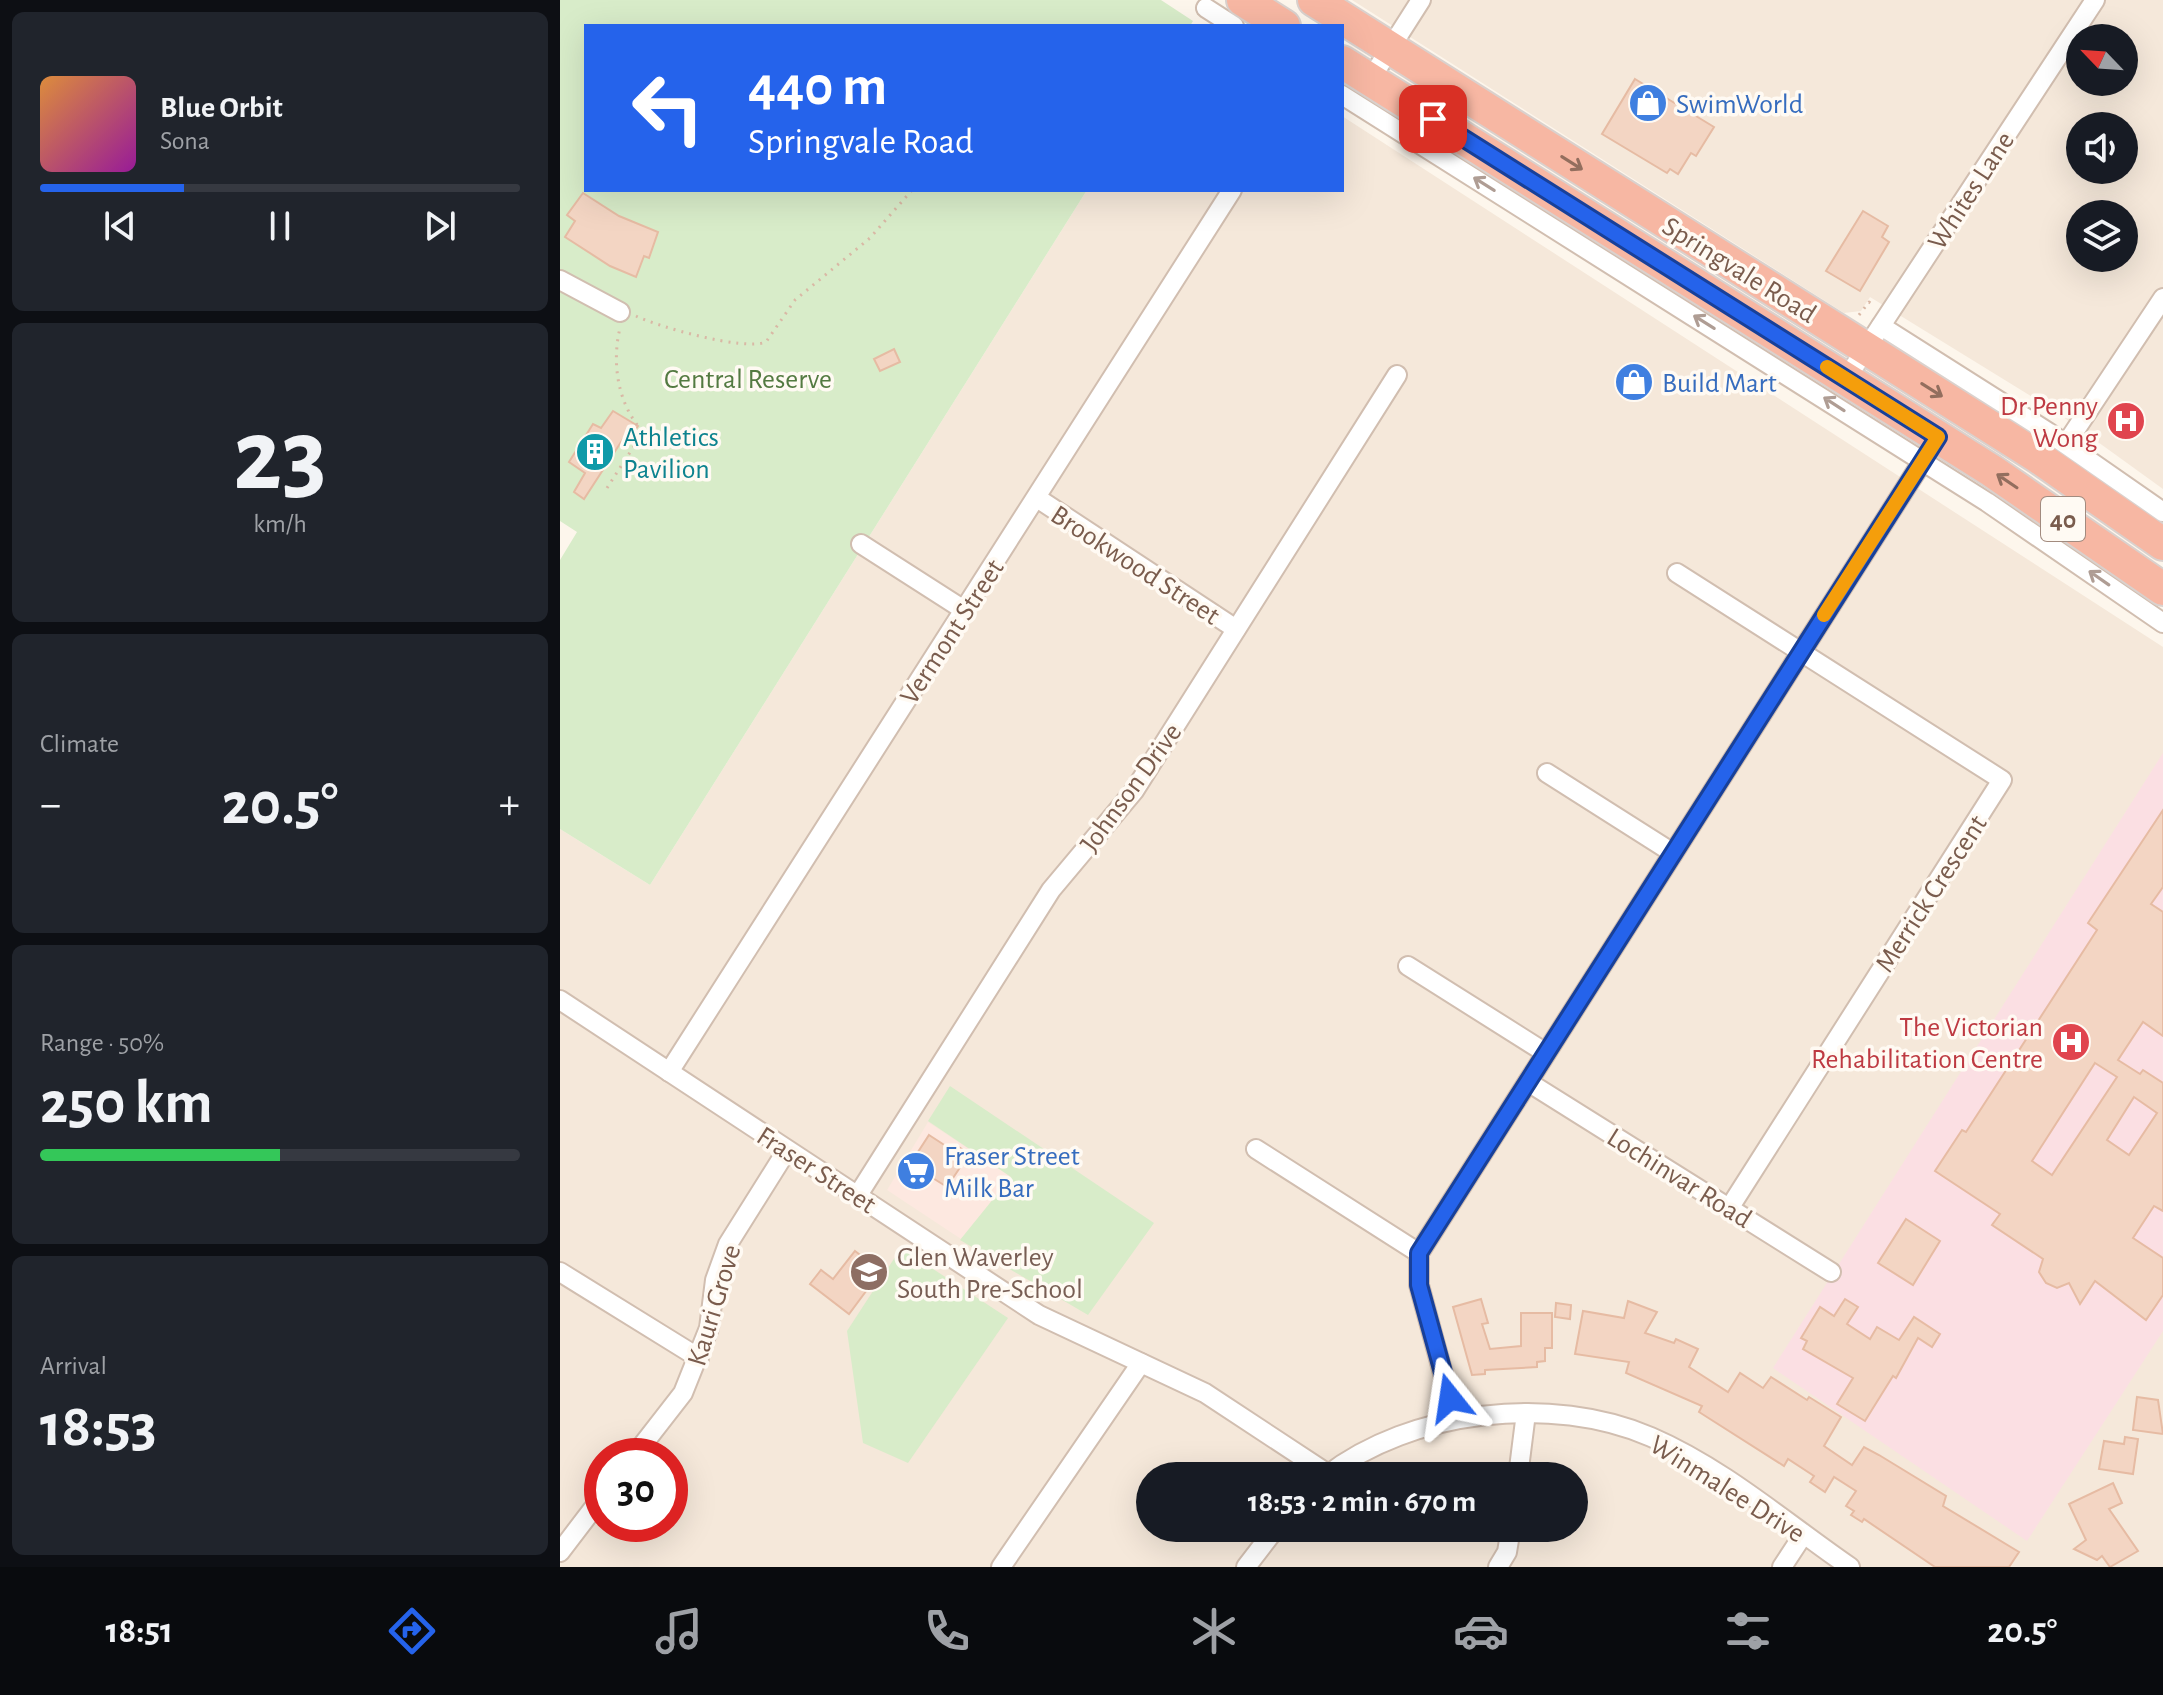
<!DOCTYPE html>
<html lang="en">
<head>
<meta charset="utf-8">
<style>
	body { margin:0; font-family:"Alegreya Sans",sans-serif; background:#20242c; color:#f1f3f6; height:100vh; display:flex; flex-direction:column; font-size:30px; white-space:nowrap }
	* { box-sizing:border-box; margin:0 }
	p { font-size:26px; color:#9ea1a6 }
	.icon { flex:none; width:44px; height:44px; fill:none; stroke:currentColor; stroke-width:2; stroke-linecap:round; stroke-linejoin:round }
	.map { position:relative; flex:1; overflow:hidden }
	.panel { display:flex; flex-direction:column; gap:12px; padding:12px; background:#0d0f14; width:560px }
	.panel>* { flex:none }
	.guide { position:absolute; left:24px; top:24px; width:760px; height:168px; border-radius:0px; box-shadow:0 8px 32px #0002; background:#2563eb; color:#fff; overflow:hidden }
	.needle { width:52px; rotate:295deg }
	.tools { position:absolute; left:1506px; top:24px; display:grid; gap:16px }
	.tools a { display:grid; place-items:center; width:72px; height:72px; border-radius:50%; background:#171b24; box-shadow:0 8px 32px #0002; font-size:40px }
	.speed { position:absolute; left:24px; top:1438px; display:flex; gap:16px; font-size:40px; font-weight:700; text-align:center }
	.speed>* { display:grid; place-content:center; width:104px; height:104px; border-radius:50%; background:#171b24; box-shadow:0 8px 32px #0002; line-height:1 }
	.speed .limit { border:12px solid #d22; background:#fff; color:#111 }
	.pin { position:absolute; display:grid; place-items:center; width:68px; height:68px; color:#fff; margin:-34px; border-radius:16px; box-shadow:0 4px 12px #0006 }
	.me { position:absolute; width:88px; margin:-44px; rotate:345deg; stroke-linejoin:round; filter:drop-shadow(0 0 6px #0008) }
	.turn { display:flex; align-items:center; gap:28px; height:168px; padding:0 32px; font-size:36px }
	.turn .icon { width:104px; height:104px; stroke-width:2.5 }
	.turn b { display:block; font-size:56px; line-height:68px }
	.big { font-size:60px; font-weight:600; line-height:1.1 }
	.panel .card { flex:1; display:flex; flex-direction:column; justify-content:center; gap:12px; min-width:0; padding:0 28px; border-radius:12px; background:#20242c }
	.panel .dial { align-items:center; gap:0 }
	.dial b { font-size:104px; line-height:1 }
	.song { display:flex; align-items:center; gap:24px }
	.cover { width:96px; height:96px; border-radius:12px; background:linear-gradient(135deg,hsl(30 70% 55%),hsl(300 70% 35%)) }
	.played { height:8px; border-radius:4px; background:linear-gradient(90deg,#2563eb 30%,#363941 30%) }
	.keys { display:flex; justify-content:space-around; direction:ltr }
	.heat { display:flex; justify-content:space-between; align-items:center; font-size:44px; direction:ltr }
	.charge { height:12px; border-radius:6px; background:linear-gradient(90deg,#34c759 50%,#363941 0) }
	.trip { position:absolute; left:576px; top:1462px; width:452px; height:80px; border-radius:40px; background:#171b24; box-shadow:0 8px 32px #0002; font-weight:600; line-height:80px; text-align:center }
	.tab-bar { display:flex; height:128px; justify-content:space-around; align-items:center; background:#090b0e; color:#9ea1a6 }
	.tab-bar .icon { width:56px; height:56px }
	.tab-bar .on { color:#2563eb }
	.tab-bar b { font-size:36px; color:#f1f3f6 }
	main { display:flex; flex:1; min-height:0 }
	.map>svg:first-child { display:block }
	.residential { fill:#f5e8da; fill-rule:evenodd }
	.commercial { fill:#fde8e0 }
	.medical { fill:#fbdfe3 }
	.green { fill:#d8ecc9 }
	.building { fill:#f3d5c3; stroke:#e6bba3; stroke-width:2; fill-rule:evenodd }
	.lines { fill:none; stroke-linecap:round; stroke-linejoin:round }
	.street-casing { stroke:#d1beb0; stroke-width:22 }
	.highway-casing { stroke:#dad1cd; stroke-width:36 }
	.path { stroke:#d9b8a5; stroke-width:3; stroke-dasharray:2 6; stroke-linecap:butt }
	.street { stroke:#fff; stroke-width:18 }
	.highway { stroke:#f7b7a3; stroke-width:32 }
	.oneway { stroke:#936e5e }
	.oneway2 { stroke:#af9d94 }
	.route-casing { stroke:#184099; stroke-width:20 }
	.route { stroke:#2563eb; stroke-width:14 }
	.slow { stroke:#f59e0b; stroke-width:14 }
	.labels { text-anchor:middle; stroke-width:7; stroke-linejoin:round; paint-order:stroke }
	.shield { fill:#fffaf3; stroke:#a28b7f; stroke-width:2 }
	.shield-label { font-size:26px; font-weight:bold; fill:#7a5c4d }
	.shop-label { font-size:28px; fill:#366cbe; stroke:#fffaf3; text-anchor:start }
	.street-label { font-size:28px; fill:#7a5c4d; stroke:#fffaf3 }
	.park-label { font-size:28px; fill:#537a41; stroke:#fffaf3 }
	.health-label { font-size:28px; fill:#be3a42; stroke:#fffaf3; text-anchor:end }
	.culture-label { font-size:28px; fill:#0d838f; stroke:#fffaf3; text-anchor:start }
	.education-label { font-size:28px; fill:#785e54; stroke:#fffaf3; text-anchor:start }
</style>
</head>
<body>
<main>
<section class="panel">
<div class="card">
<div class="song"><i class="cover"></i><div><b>Blue Orbit</b><p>Sona</p></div></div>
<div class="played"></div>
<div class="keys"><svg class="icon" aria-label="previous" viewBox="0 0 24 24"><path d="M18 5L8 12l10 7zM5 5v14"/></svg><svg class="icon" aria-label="pause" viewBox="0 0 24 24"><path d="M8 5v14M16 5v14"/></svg><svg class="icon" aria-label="next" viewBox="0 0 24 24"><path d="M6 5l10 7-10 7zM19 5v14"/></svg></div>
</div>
<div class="card dial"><b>23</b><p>km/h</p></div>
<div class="card"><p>Climate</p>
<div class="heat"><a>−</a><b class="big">20.5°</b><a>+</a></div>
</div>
<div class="card"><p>Range · 50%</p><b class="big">250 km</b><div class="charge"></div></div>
<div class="card"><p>Arrival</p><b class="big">18:53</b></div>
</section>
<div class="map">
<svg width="1603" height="1567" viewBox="0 0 1603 1567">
	<rect width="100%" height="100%" fill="#fdf6ec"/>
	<g class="residential">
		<path d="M792,0H1603V489L1495,411L1310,297L1301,311L1284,313ZM1520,38H1564V82H1520ZM1520,126H1564V170H1520ZM1520,214H1564V258H1520Z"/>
		<path d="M782,116L1603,647V1567H0V829L90,885L527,190H782ZM42,1456H110V1524H42ZM590,1476H1014V1528H590Z"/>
	</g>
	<path class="commercial" d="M368,1122L451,1177L401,1239L327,1190Z"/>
	<path class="medical" d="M1603,753V1331L1467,1541L1213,1368Z"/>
	<g class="green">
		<path d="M0,0H601L633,21L630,26H26V190H527L90,885L0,829V560L17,532L0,521Z"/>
		<path d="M390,1086L594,1223L528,1315L400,1240L451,1177L368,1121Z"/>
		<path d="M341,1248L448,1318L348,1463L303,1443L287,1331Z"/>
	</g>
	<g class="building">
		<path d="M1075,79L1154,127L1136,156L1131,153L1118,174L1110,169L1107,173L1042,134Z"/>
		<path d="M23,193L59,216L98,232L89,258L84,256L76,277L50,266L5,237L15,221L7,215Z"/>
		<path d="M1303,211L1328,226L1322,237L1329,242L1300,291L1266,271Z"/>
		<path d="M334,349L340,362L320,371L314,359Z"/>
		<path d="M53,411L78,426L67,441L63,439L24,499L14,492L25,473L9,462L33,424L41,428Z"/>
		<path d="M1603,810V887L1591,904L1603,912V1036L1583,1022L1558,1060L1580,1074L1583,1070L1603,1083V1211L1594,1206L1573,1238L1603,1258V1295L1586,1320L1535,1281L1520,1304L1509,1283L1497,1288L1486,1283L1479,1272L1483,1259L1432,1225L1440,1214L1375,1171L1402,1130L1406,1132L1537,930L1528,923ZM1535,1063L1557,1077L1492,1175L1472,1161ZM1574,1097L1597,1113L1569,1155L1547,1140Z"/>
		<path d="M369,1135L392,1150L396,1145L409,1154L387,1187L368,1175L360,1187L349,1179L347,1169Z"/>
		<path d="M1346,1219L1380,1241L1353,1285L1318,1263Z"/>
		<path d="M295,1251L321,1271L289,1314L250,1284L261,1270L273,1279Z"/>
		<path d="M921,1299L928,1323L922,1324L930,1349L961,1346V1313H992V1348H985V1361L977,1362V1367L925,1370V1374L912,1375L893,1307Z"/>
		<path d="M1285,1299L1298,1307L1287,1324L1310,1339L1317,1327L1339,1340L1354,1317L1380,1334L1372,1347L1358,1338L1336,1378L1333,1376L1305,1421L1277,1404L1293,1378L1243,1349L1247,1341L1241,1338L1260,1307L1274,1316Z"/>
		<path d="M1068,1301L1097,1312L1085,1333L1114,1343L1116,1339L1138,1349L1129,1367L1168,1392L1180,1373L1203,1388L1211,1377L1247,1400L1249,1397L1281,1417L1264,1446L1292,1465L1304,1447L1319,1455L1386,1496L1383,1506L1459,1552L1449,1567H1375L1304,1519L1302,1522L1291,1515L1294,1511L1286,1506L1296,1491L1274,1477L1265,1492L1250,1482L1254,1476L1228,1459L1224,1466L1139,1412L1142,1406L1066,1373L1069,1362L1015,1354L1023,1311L1064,1318Z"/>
		<path d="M996,1303L1011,1305L1010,1319L995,1317Z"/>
		<path d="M1577,1397L1598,1400L1603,1434L1573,1430Z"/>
		<path d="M1565,1437L1578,1439L1573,1474L1539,1469L1544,1441L1564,1444Z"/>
		<path d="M1553,1483L1562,1503L1549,1509L1578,1551L1550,1567L1542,1556L1537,1560L1514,1549L1526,1540L1509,1504Z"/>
	</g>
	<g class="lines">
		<g class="street-casing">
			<g id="street">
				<path d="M646,8L674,26"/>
				<path d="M810,80L861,0"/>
				<path d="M782,95L1427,502L1603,623"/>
				<path d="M0,280L60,312"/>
				<path d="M1321,326L1488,432L1603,512"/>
				<path d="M1286,379L1535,0"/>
				<path d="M1506,444L1603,298"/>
				<path d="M477,498L676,629"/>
				<path d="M301,544L404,610"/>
				<path d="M1117,573L1442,780L1170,1207"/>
				<path d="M987,773L1113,853"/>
				<path d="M848,966L986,1053"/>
				<path d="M0,1000L479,1315L645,1393L768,1474"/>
				<path d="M109,1072L672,190"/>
				<path d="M968,1082L1271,1272"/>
				<path d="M696,1149L859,1253"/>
				<path d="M298,1195L491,890L574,791L837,375"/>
				<path d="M0,1272L139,1358"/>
				<path d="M895,1418L859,1285V1253L1378,437"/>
				<path d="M74,1456L123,1393L149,1328L155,1280L168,1244L227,1150"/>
				<path d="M766,1476C851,1410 992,1394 1091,1437C1163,1468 1226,1523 1290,1567"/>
				<path d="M958,1476L966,1413"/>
				<path d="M0,1552L42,1497"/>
				<path d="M441,1567L581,1363"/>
				<path d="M686,1567L716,1528"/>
				<path d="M938,1567L947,1552L951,1528"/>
				<path d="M1222,1567L1243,1535"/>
			</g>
		</g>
		<g class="highway-casing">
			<g id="highway">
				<path d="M683,0L724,26"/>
				<path d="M754,0L1478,457L1603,544"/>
				<path d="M782,62L1432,471L1603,589"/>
			</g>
		</g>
		<g class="path">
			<path d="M1299,315L1309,302L1315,306"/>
			<path d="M76,316C99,327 183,351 206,342L235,300L310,238L352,190"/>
			<path d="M47,488L76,443L78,426C57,399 52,361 60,328"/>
		</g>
		<use href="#street" class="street"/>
		<use href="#highway" class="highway"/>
	</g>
	<defs><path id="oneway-shaft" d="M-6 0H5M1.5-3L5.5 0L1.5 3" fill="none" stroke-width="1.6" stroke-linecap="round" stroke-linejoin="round" transform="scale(2)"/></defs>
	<g class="oneway">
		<use href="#oneway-shaft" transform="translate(1012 163) rotate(32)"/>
		<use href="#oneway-shaft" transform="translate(1372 390) rotate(32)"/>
		<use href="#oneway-shaft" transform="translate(1447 481) rotate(-146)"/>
	</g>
	<g class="oneway2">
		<use href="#oneway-shaft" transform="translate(924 184) rotate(-148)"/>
		<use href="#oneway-shaft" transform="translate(1144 322) rotate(-148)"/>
		<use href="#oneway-shaft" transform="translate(1274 404) rotate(-147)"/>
		<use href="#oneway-shaft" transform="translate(1539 578) rotate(-145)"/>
	</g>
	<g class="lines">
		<g class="route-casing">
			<path id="route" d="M873,119L1378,437L859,1253V1285L890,1398"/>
		</g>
		<use href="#route" class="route"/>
		<path class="slow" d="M1264,615L1378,437L1267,367"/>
	</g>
	<defs>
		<g id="shop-disc" transform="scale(2)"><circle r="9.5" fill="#3f7fe0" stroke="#fffaf3"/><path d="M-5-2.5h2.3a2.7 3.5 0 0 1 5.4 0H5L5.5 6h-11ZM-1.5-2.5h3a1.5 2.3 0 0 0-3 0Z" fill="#fff"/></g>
		<g id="hospital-disc" transform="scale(2)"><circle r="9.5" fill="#e0444e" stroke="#fffaf3"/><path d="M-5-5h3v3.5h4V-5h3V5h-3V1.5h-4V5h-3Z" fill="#fff"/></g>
		<g id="building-disc" transform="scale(2)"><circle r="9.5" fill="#0f9aa8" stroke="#fffaf3"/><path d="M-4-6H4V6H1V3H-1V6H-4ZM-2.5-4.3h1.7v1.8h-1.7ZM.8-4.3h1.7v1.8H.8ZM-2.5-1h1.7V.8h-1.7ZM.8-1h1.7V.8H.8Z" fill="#fff"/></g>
		<g id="supermarket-disc" transform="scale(2)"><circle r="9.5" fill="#3f7fe0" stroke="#fffaf3"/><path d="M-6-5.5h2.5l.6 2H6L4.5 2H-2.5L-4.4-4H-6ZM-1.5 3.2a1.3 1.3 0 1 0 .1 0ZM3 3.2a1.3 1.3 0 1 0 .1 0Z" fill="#fff"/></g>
		<g id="school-disc" transform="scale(2)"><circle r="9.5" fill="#8d6e63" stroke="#fffaf3"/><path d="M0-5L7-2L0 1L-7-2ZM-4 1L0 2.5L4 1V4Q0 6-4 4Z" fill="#fff"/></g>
	</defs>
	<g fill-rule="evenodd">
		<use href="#shop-disc" x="1088" y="103"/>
		<use href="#shop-disc" x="1074" y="382"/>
		<use href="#hospital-disc" x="1566" y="421"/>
		<use href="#building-disc" x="35" y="452"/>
		<use href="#hospital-disc" x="1511" y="1042"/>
		<use href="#supermarket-disc" x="356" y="1171"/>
		<use href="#school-disc" x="309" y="1272"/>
	</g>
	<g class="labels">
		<rect class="shield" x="1481" y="497" width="44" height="44" rx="6"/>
		<g class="shield-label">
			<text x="1503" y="528">40</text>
		</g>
		<g class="shop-label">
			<text x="1116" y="113">SwimWorld</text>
			<text x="1102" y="392">Build Mart</text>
			<text x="384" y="1165">Fraser Street<tspan x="384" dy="32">Milk Bar</tspan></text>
		</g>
		<g class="street-label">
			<text transform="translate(1410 190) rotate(-57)" y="10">Whites Lane</text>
			<text transform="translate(1180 269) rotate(32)" y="10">Springvale Road</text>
			<text transform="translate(576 564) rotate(33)" y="10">Brookwood Street</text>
			<text transform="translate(391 631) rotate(-57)" y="10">Vermont Street</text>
			<text transform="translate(570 787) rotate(-54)" y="10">Johnson Drive</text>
			<text transform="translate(1370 893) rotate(-57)" y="10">Merrick Crescent</text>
			<text transform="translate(257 1169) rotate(33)" y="10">Fraser Street</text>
			<text transform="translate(1120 1177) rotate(32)" y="10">Lochinvar Road</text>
			<text transform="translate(153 1305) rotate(-73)" y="10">Kauri Grove</text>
			<text transform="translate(1168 1488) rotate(32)" y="10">Winmalee Drive</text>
		</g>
		<g class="park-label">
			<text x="188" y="388">Central Reserve</text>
		</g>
		<g class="health-label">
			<text x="1538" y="415">Dr Penny<tspan x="1538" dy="32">Wong</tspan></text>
			<text x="1483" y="1036">The Victorian<tspan x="1483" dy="32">Rehabilitation Centre</tspan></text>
		</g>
		<g class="culture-label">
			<text x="63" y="446">Athletics<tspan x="63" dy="32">Pavilion</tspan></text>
		</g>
		<g class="education-label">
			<text x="337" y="1266">Glen Waverley<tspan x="337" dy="32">South Pre-School</tspan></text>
		</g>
	</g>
</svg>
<div class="tools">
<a><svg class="needle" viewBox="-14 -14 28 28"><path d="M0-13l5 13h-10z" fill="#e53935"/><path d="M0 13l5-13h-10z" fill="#9ea1a6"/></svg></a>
<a><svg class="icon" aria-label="sound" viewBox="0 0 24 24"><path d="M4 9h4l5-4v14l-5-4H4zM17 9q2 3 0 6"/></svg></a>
<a><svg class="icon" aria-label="layers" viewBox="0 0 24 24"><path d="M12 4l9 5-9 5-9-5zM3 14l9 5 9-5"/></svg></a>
</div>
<div class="speed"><div class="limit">30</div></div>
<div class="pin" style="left:873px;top:119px;background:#d93025"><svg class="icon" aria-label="arrive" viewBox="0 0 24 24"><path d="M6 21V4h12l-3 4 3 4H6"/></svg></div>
<svg class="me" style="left:890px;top:1398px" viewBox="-20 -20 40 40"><path d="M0-17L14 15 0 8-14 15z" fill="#2563eb" stroke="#fff" stroke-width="4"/></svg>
<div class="trip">18:53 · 2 min · 670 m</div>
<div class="guide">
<div class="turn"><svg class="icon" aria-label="left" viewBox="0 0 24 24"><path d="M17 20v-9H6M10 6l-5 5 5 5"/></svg><div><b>440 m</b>Springvale Road</div></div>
</div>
</div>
</main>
<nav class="tab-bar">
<b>18:51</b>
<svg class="icon on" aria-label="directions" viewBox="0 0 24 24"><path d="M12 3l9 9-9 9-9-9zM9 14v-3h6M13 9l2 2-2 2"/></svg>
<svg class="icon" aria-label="music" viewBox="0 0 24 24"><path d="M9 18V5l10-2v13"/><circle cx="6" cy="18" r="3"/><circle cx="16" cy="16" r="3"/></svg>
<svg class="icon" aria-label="phone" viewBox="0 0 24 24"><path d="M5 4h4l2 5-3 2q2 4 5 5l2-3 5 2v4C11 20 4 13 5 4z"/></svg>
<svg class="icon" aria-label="climate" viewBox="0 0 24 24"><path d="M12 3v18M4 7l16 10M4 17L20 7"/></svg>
<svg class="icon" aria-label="car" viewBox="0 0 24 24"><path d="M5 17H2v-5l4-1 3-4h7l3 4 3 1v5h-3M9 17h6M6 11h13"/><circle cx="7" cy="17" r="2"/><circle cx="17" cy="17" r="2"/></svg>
<svg class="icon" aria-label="filters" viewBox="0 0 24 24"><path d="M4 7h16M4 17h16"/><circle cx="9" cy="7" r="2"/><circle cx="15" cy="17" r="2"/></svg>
<b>20.5°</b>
</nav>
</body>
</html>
